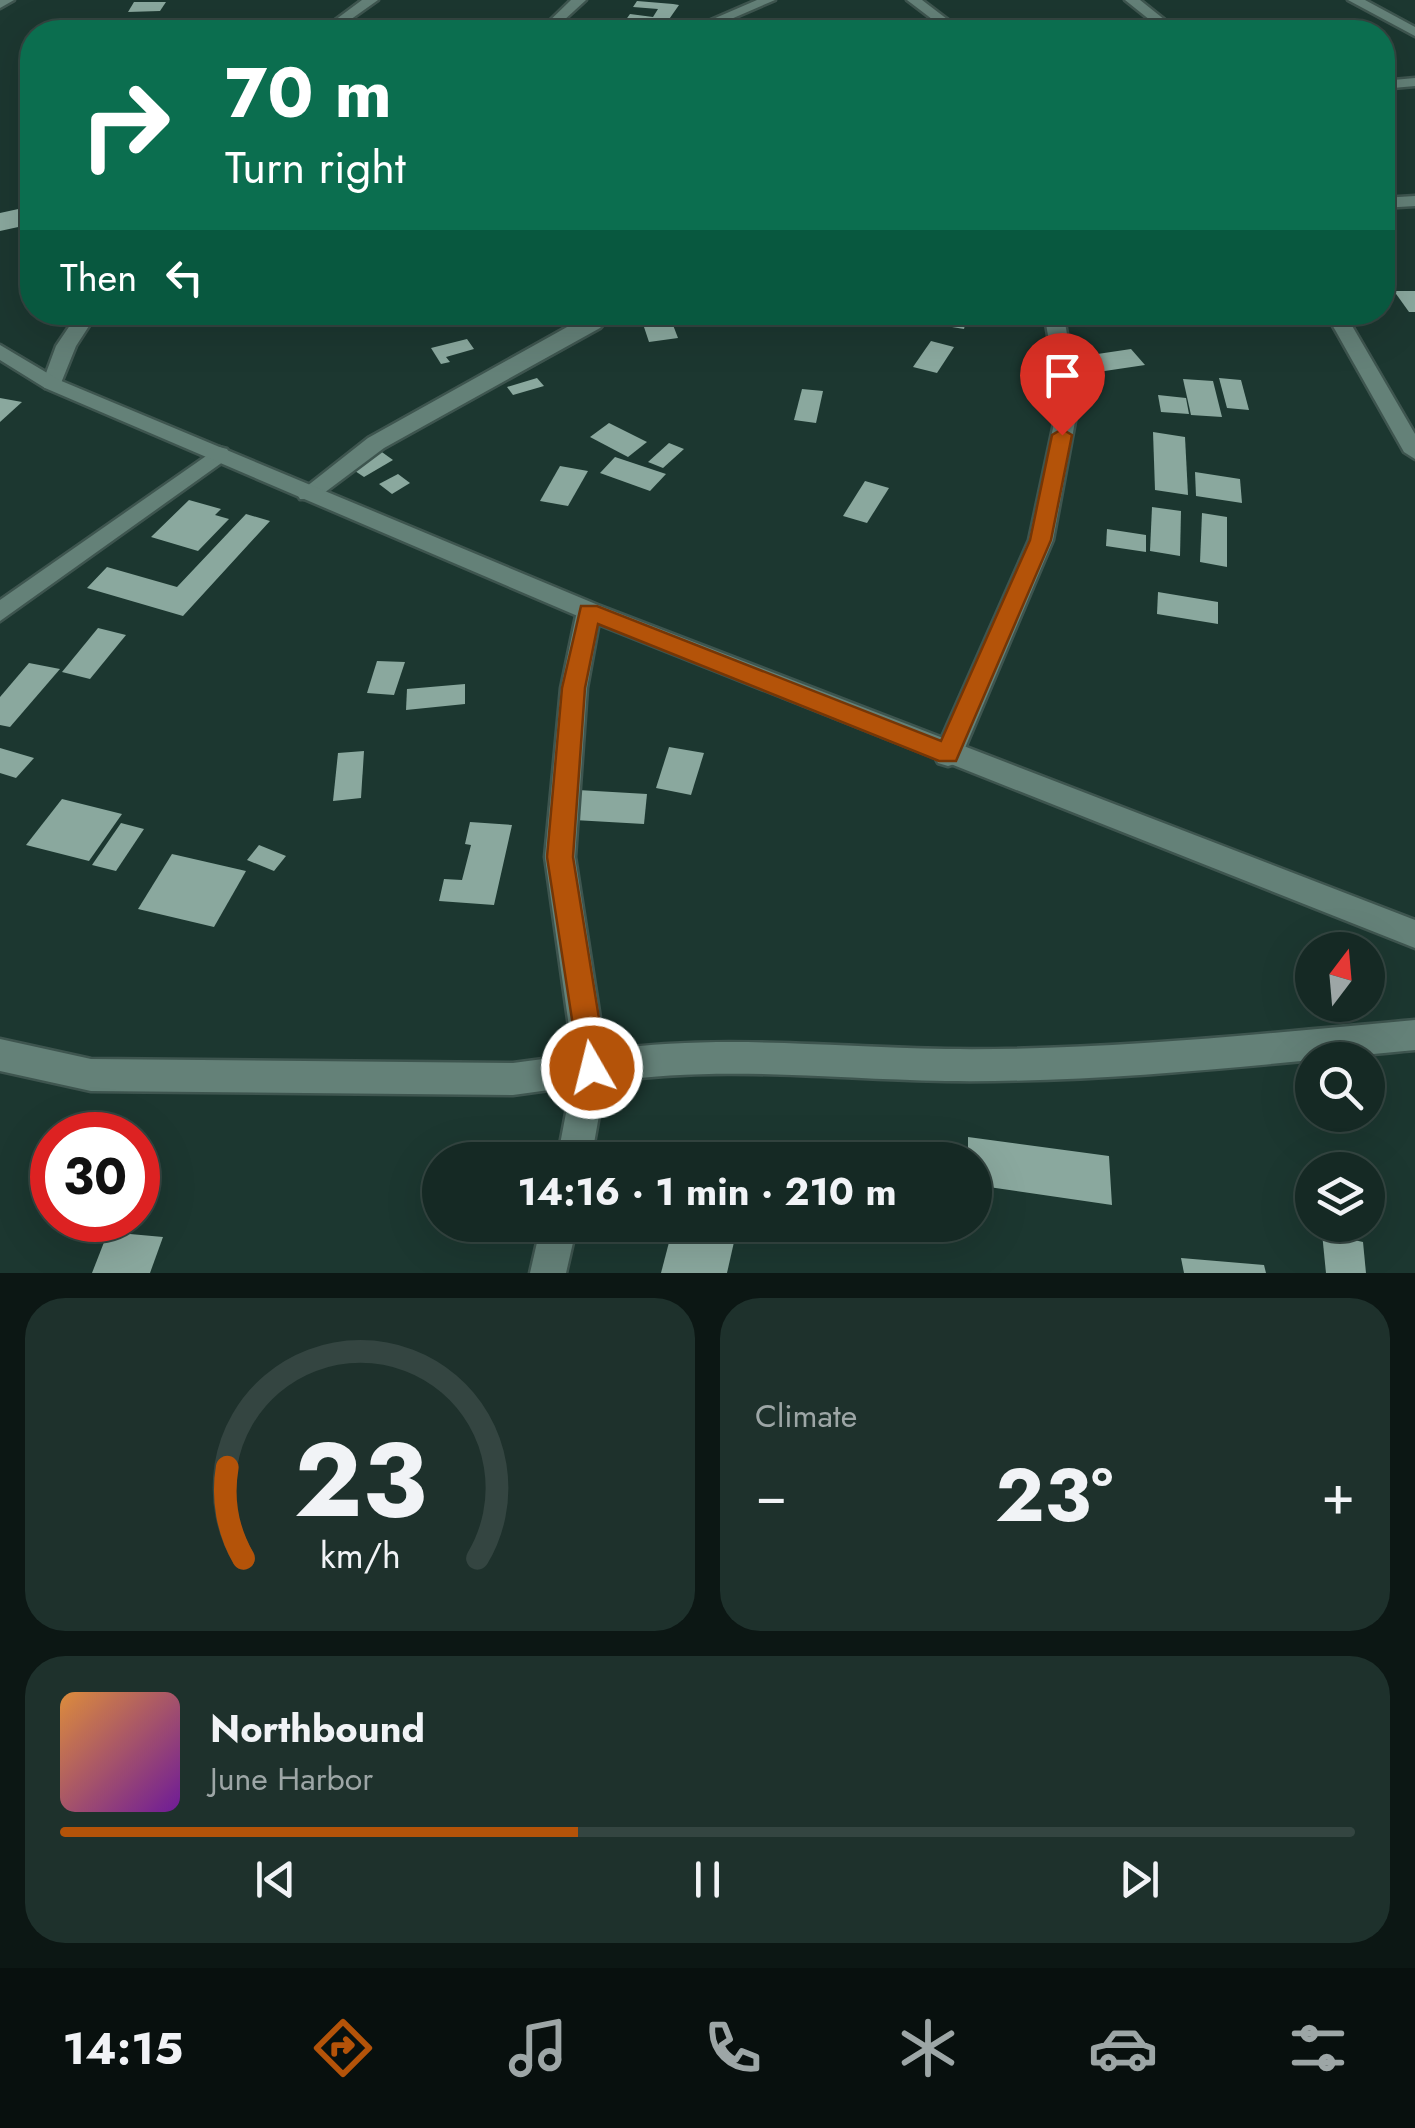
<!DOCTYPE html>
<html lang="en">
<head>
<meta charset="utf-8">
<style>
	body { margin:0; font-family:Jost,sans-serif; background:#1e312c; color:#f1f3f6; height:100vh; display:flex; flex-direction:column; font-size:38px; white-space:nowrap }
	* { box-sizing:border-box; margin:0 }
	p { font-size:32px; color:#9da6a6 }
	.icon { flex:none; width:55px; height:55px; fill:none; stroke:currentColor; stroke-width:2; stroke-linecap:round; stroke-linejoin:round }
	.map { position:relative; height:1273px; overflow:hidden }
	.side { display:flex; flex-direction:column; gap:25px; padding:25px; background:#0c1714; flex:1 }
	.side>* { flex:none }
	.banner { position:absolute; left:20px; top:20px; width:1375px; height:305px; border-radius:40px; box-shadow:0 10px 40px #0002,0 0 0 2px #344541; background:#0b6e4f; color:#fff; overflow:hidden }
	.needle { width:65px; rotate:16deg }
	.controls { position:absolute; left:1295px; top:932px; display:grid; gap:20px }
	.controls a { display:grid; place-items:center; width:90px; height:90px; border-radius:50%; background:#152924; box-shadow:0 10px 40px #0002,0 0 0 2px #344541; font-size:50px }
	.speed { position:absolute; left:30px; top:1112px; display:flex; gap:20px; font-size:50px; font-weight:700; text-align:center }
	.speed>* { display:grid; place-content:center; width:130px; height:130px; border-radius:50%; background:#152924; box-shadow:0 10px 40px #0002,0 0 0 2px #344541; line-height:1 }
	.speed .limit { border:15px solid #d22; background:#fff; color:#111 }
	.pin { position:absolute; display:grid; place-items:center; width:85px; height:85px; color:#fff; margin:-102px -42px; border-radius:50% 50% 50% 0; rotate:-45deg; box-shadow:0 0 10px #0007 }
	.pin .icon { rotate:45deg }
	.me { position:absolute; width:110px; margin:-55px; rotate:352deg; stroke-linejoin:round; filter:drop-shadow(0 0 8px #0008) }
	.turn { display:flex; align-items:center; gap:35px; height:210px; padding:0 40px; font-size:45px }
	.turn .icon { width:130px; height:130px; stroke-width:2.5 }
	.turn b { display:block; font-size:70px; line-height:85px }
	.then { display:flex; align-items:center; height:95px; padding:0 40px; background:#0003; gap:20px; font-size:38px }
	.big { font-size:75px; font-weight:700; line-height:1.1 }
	.side .card { flex:1; display:flex; flex-direction:column; justify-content:center; gap:15px; min-width:0; padding:0 35px; border-radius:40px; background:#1e312c }
	.side .dial { align-items:center; gap:0 }
	.dial svg { height:260px; overflow:visible; fill:none; stroke:#344541; stroke-width:7; stroke-linecap:round; text-anchor:middle }
	.dial text { fill:#f1f3f6; stroke:none }
	.song { display:flex; align-items:center; gap:30px }
	.cover { width:120px; height:120px; border-radius:15px; background:linear-gradient(135deg,hsl(30 70% 55%),hsl(280 70% 35%)) }
	.played { height:10px; border-radius:5px; background:linear-gradient(90deg,#b45309 40%,#344541 40%) }
	.keys { display:flex; justify-content:space-around; direction:ltr }
	.heat { display:flex; justify-content:space-between; align-items:center; font-size:55px; direction:ltr }
	.side .tiles { flex:1; display:grid; gap:25px; grid-template-columns:1fr 1fr }
	.card:last-child { grid-column:span 2 }
	.trip { position:absolute; left:422px; top:1142px; width:570px; height:100px; border-radius:50px; background:#152924; box-shadow:0 10px 40px #0002,0 0 0 2px #344541; font-weight:700; line-height:100px; text-align:center }
	.menu { display:flex; height:160px; justify-content:space-around; align-items:center; background:#08100e; color:#9da6a6 }
	.menu .icon { width:70px; height:70px }
	.menu .current { color:#b45309 }
	.menu b { font-size:45px; color:#f1f3f6 }
	.map>svg:first-child { display:block }
	.building { fill:#8aa89e }
	.lines { fill:none; stroke-linecap:round; stroke-linejoin:round }
	.minor-casing { stroke:#3e554f; stroke-width:5 }
	.tertiary-casing { stroke:#3e554f; stroke-width:5 }
	.minor { fill:#648178; fill-rule:evenodd }
	.tertiary { fill:#648178; fill-rule:evenodd }
	.route { fill:#b45309; stroke:#753606; stroke-width:2.5 }
</style>
</head>
<body>
<div class="map">
<svg width="1415" height="1273" viewBox="0 0 1415 1273">
	<rect width="100%" height="100%" fill="#1c3730"/>
	<g class="building">
		<path d="M637,1L673,4L679,5L665,25L637,22L635,26L622,25L630,14L653,17L658,9L633,7Z"/>
		<path d="M134,2H166L160,11L128,12Z"/>
		<path d="M32,206V224L0,231V213Z"/>
		<path d="M1394,291H1415V312H1409Z"/>
		<path d="M639,312H668L678,338L649,342Z"/>
		<path d="M944,312H968L964,329L940,325Z"/>
		<path d="M467,339L474,349L446,357L450,362L441,364L431,348Z"/>
		<path d="M931,341L954,347L937,373L913,367Z"/>
		<path d="M1131,349L1145,365L1098,372L1084,356Z"/>
		<path d="M537,378L544,386L513,395L507,387Z"/>
		<path d="M1219,378L1241,380L1249,410L1227,408Z"/>
		<path d="M1183,379L1213,381L1222,417L1191,415Z"/>
		<path d="M802,389L823,391L816,423L794,420Z"/>
		<path d="M1158,395L1186,398L1189,414L1161,412Z"/>
		<path d="M0,398L22,402L0,422Z"/>
		<path d="M609,423L647,442L628,457L590,437Z"/>
		<path d="M1153,432L1185,437L1188,495L1155,490Z"/>
		<path d="M669,443L684,449L663,468L648,462Z"/>
		<path d="M379,450L393,460L364,477L349,467Z"/>
		<path d="M615,457L666,474L650,491L600,473Z"/>
		<path d="M560,466L588,471L568,506L540,501Z"/>
		<path d="M1195,472L1240,479L1242,503L1196,496Z"/>
		<path d="M398,474L410,483L392,494L379,484Z"/>
		<path d="M865,481L889,488L867,523L843,516Z"/>
		<path d="M189,500L221,509L215,515L229,519L198,551L151,537Z"/>
		<path d="M1152,507L1181,511L1180,556L1150,551Z"/>
		<path d="M1202,513L1227,517V567L1200,562Z"/>
		<path d="M246,514L270,521L183,616L87,588L107,567L177,587Z"/>
		<path d="M1107,529L1146,535V552L1106,546Z"/>
		<path d="M1158,592L1218,602V624L1157,614Z"/>
		<path d="M98,628L126,635L90,679L62,672Z"/>
		<path d="M377,661L405,662L394,695L367,693Z"/>
		<path d="M29,663L60,669L10,727L0,725V697Z"/>
		<path d="M465,684V704L406,710L407,689Z"/>
		<path d="M669,747L704,753L691,795L656,788Z"/>
		<path d="M0,748L34,758L16,778L0,773Z"/>
		<path d="M364,751L361,798L333,801L338,753Z"/>
		<path d="M578,790L647,794L644,824L574,820Z"/>
		<path d="M62,799L122,814L89,861L26,845Z"/>
		<path d="M470,822L512,825L494,905L439,901L444,879L462,880L471,845L465,844Z"/>
		<path d="M121,823L144,829L116,871L92,865Z"/>
		<path d="M259,845L286,856L274,871L247,860Z"/>
		<path d="M172,854L246,871L214,927L138,909Z"/>
		<path d="M968,1137L1109,1156L1112,1205L975,1185V1160H968Z"/>
		<path d="M673,1227L734,1242L727,1273H661Z"/>
		<path d="M108,1232L163,1237L150,1273H92Z"/>
		<path d="M1322,1233L1363,1242L1366,1273H1326Z"/>
		<path d="M1181,1258L1264,1265L1266,1273H1184Z"/>
	</g>
	<g class="lines">
		<g class="minor-casing">
			<g id="minor">
				<path d="M0,0H14L0,8Z"/>
				<path d="M362,0H378L333,32H319Z"/>
				<path d="M571,0H586L551,32H538Z"/>
				<path d="M757,0H775L701,32H683Z"/>
				<path d="M907,0H922L964,32H949Z"/>
				<path d="M1125,0H1140L1180,32H1165Z"/>
				<path d="M1348,0H1365L1415,27V36Z"/>
				<path d="M1415,78V86L1382,89V81Z"/>
				<path d="M1415,196V206L1382,208V198Z"/>
				<path d="M79,312H98L76,346L59,388H45L42,384L56,346Z"/>
				<path d="M594,312H614L600,328L384,448L316,499H300L297,494L368,438Z"/>
				<path d="M1044,312H1063L1079,400L1053,540L962,755L958,763L948,766L938,763L934,755L1029,540L1059,400Z"/>
				<path d="M1325,312H1344L1415,434V459L1404,452Z"/>
				<path d="M219,447L227,449L230,454L227,459L0,621V600Z"/>
				<path d="M589,602L601,611L587,688L575,857L605,1050C723,1034 828,1047 946,1049C1103,1051 1259,1034 1415,1020V1050C1259,1065 1103,1083 946,1081C827,1079 725,1065 605,1082L591,1160H557L571,1087L513,1095L91,1091L0,1071V1039L91,1059L513,1063L573,1055L545,857L561,688L577,611Z"/>
				<path d="M541,1225H577L566,1273H530Z"/>
			</g>
		</g>
		<g class="tertiary-casing">
			<path id="tertiary" d="M0,345L59,380L598,605L1415,920V948L580,617L45,388L0,360Z"/>
		</g>
		<use href="#minor" class="minor"/>
		<use href="#tertiary" class="tertiary"/>
	</g>
	<path class="route" d="M1062,429L1072,435L1051,540L956,761H939L598,624L585,688L573,857L607,1068L602,1078L592,1082L581,1078L547,857L562,688L581,606H597L941,741L1030,540L1052,435Z"/>
</svg>
<div class="controls">
<a><svg class="needle" viewBox="-14 -14 28 28"><path d="M0-13l5 13h-10z" fill="#e53935"/><path d="M0 13l5-13h-10z" fill="#9da6a6"/></svg></a>
<a><svg class="icon" aria-label="search" viewBox="0 0 24 24"><circle cx="10" cy="10" r="6"/><path d="M15 15l6 6"/></svg></a>
<a><svg class="icon" aria-label="layers" viewBox="0 0 24 24"><path d="M12 4l9 5-9 5-9-5zM3 14l9 5 9-5"/></svg></a>
</div>
<div class="speed"><div class="limit">30</div></div>
<div class="pin" style="left:1062px;top:435px;background:#d93025"><svg class="icon" aria-label="arrive" viewBox="0 0 24 24"><path d="M6 21V4h12l-3 4 3 4H6"/></svg></div>
<svg class="me" style="left:592px;top:1068px" viewBox="-20 -20 40 40"><circle r="17" fill="#b45309" stroke="#fff" stroke-width="3"/><path d="M0-11L8 9 0 5-8 9z" fill="#fff"/></svg>
<div class="trip">14:16 · 1 min · 210 m</div>
<div class="banner">
<div class="turn"><svg class="icon" aria-label="right" viewBox="0 0 24 24"><path d="M7 20v-9h11M14 6l5 5-5 5"/></svg><div><b>70 m</b>Turn right</div></div>
<div class="then">Then<svg class="icon" aria-label="left" viewBox="0 0 24 24"><path d="M17 20v-9H6M10 6l-5 5 5 5"/></svg></div>
</div>
</div>
<section class="side">
<div class="tiles">
<div class="card dial"><svg viewBox="0 0 100 80">
<path d="M14 69A42 42 0 1 1 86 69"/>
<path d="M14 69A42 42 0 0 1 9 41" stroke="#b45309"/>
<text x="50" y="56" font-size="32" font-weight="700">23</text>
<text x="50" y="72" font-size="11">km/h</text>
</svg></div>
<div class="card"><p>Climate</p>
<div class="heat"><a>−</a><b class="big">23°</b><a>+</a></div>
</div>
<div class="card">
<div class="song"><i class="cover"></i><div><b>Northbound</b><p>June Harbor</p></div></div>
<div class="played"></div>
<div class="keys"><svg class="icon" aria-label="previous" viewBox="0 0 24 24"><path d="M18 5L8 12l10 7zM5 5v14"/></svg><svg class="icon" aria-label="pause" viewBox="0 0 24 24"><path d="M8 5v14M16 5v14"/></svg><svg class="icon" aria-label="next" viewBox="0 0 24 24"><path d="M6 5l10 7-10 7zM19 5v14"/></svg></div>
</div>
</div>
</section>
<nav class="menu">
<b>14:15</b>
<svg class="icon current" aria-label="directions" viewBox="0 0 24 24"><path d="M12 3l9 9-9 9-9-9zM9 14v-3h6M13 9l2 2-2 2"/></svg>
<svg class="icon" aria-label="music" viewBox="0 0 24 24"><path d="M9 18V5l10-2v13"/><circle cx="6" cy="18" r="3"/><circle cx="16" cy="16" r="3"/></svg>
<svg class="icon" aria-label="phone" viewBox="0 0 24 24"><path d="M5 4h4l2 5-3 2q2 4 5 5l2-3 5 2v4C11 20 4 13 5 4z"/></svg>
<svg class="icon" aria-label="climate" viewBox="0 0 24 24"><path d="M12 3v18M4 7l16 10M4 17L20 7"/></svg>
<svg class="icon" aria-label="car" viewBox="0 0 24 24"><path d="M5 17H2v-5l4-1 3-4h7l3 4 3 1v5h-3M9 17h6M6 11h13"/><circle cx="7" cy="17" r="2"/><circle cx="17" cy="17" r="2"/></svg>
<svg class="icon" aria-label="filters" viewBox="0 0 24 24"><path d="M4 7h16M4 17h16"/><circle cx="9" cy="7" r="2"/><circle cx="15" cy="17" r="2"/></svg>
</nav>
</body>
</html>
